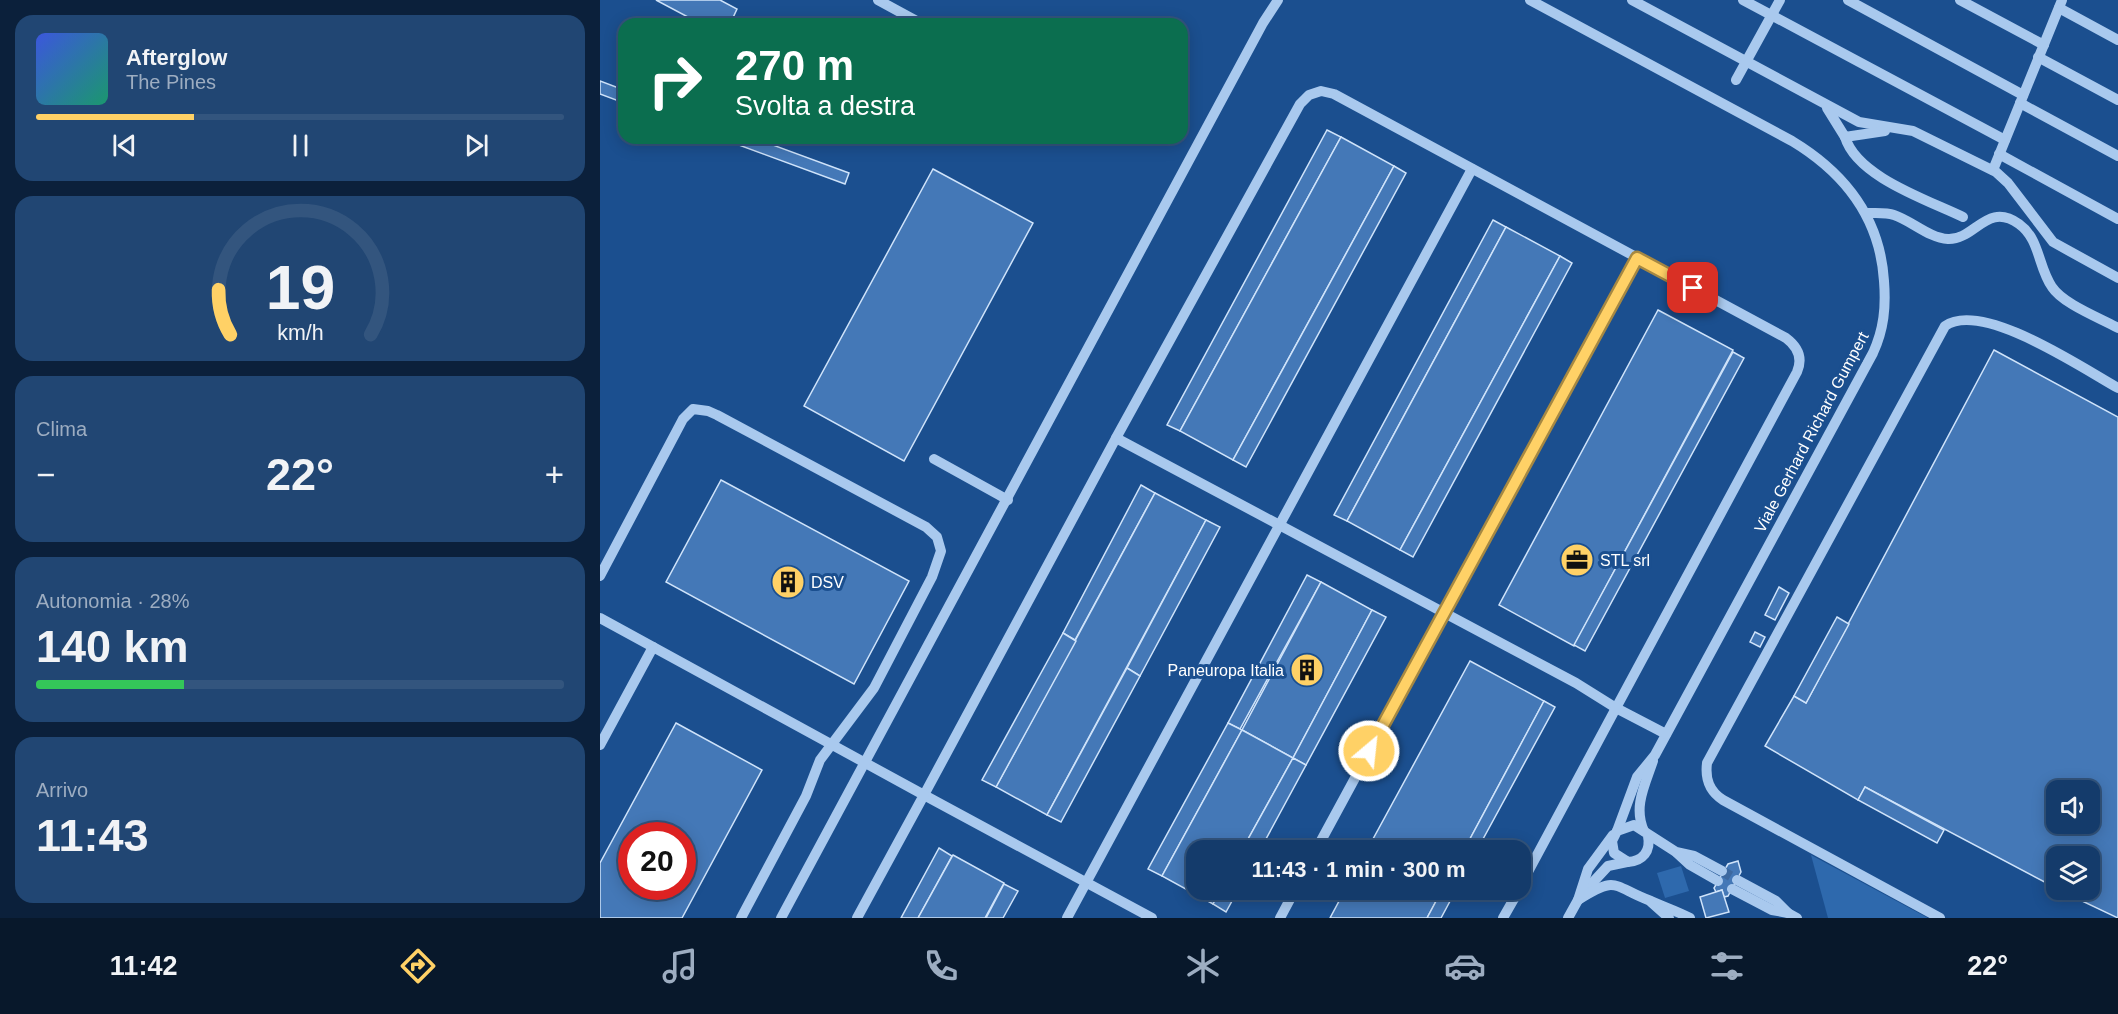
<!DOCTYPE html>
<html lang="it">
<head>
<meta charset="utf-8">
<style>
	body { margin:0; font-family:Helvetica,sans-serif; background:#214673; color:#f1f3f6; height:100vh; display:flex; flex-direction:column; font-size:22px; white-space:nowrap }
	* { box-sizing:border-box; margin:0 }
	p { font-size:20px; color:#9dadc1 }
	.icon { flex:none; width:33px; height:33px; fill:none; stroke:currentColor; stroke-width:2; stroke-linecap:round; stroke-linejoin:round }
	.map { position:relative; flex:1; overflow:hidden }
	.drawer { display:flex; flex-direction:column; gap:15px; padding:15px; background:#0b203b; width:600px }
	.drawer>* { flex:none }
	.top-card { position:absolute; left:18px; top:18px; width:570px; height:126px; border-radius:18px; box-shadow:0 3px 15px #0003,0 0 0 2px #33557e; background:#0b6e4f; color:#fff; overflow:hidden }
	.buttons { position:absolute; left:1446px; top:780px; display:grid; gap:12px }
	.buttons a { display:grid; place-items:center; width:54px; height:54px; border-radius:12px; background:#143b6b; box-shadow:0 3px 15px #0003,0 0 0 2px #33557e; font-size:30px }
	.speed { position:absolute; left:18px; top:822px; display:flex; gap:12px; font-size:30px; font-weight:700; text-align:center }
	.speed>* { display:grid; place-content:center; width:78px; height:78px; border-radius:50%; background:#143b6b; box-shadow:0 3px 15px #0003,0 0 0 2px #33557e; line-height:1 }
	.speed .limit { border:9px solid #d22; background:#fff; color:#111 }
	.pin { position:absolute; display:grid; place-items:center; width:51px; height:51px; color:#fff; margin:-26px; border-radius:12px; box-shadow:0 3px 9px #0006 }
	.me { position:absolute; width:66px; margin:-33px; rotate:28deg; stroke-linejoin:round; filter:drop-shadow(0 0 4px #0008) }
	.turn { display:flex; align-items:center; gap:21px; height:126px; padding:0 18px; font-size:27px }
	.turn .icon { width:78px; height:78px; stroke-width:2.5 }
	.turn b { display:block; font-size:42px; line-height:51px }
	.big { font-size:45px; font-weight:700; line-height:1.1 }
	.drawer .widget { flex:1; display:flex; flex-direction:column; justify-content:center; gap:9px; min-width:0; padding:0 21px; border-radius:18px; background:#214673 }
	.drawer .dial { align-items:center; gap:0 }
	.dial svg { height:156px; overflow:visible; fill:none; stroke:#33557e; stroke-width:7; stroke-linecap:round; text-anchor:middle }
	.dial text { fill:#f1f3f6; stroke:none }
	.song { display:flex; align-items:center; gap:18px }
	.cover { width:72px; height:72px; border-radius:9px; background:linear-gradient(135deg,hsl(230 70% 55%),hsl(160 70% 35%)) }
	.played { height:6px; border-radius:3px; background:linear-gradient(90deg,#ffd166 30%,#33557e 30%) }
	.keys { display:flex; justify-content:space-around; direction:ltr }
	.heat { display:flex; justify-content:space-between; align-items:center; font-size:33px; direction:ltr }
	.charge { height:9px; border-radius:4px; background:linear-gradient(90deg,#34c759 28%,#33557e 0) }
	.trip { position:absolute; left:586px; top:840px; width:345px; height:60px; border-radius:18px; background:#143b6b; box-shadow:0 3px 15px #0003,0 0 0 2px #33557e; font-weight:700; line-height:60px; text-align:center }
	.dock { display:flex; height:96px; justify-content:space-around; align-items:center; background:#08182b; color:#9dadc1 }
	.dock .icon { width:42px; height:42px }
	.dock .current { color:#ffd166 }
	.dock b { font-size:27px; color:#f1f3f6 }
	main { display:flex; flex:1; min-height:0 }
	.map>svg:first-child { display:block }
	.green { fill:#2e69ad }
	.building { fill:#4478b7; stroke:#cfe3fa; stroke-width:1.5; fill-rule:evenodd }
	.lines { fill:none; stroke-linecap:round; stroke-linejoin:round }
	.minor-tunnel { stroke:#3d69a0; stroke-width:10; stroke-dasharray:10 5; stroke-linecap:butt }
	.minor { stroke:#a9c9ee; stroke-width:10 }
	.route-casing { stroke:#a68842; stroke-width:15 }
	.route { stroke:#ffd166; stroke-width:10 }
	.labels { text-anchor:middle; stroke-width:6; stroke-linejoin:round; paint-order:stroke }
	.street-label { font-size:16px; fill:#fff; stroke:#1b4f8f }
	.poi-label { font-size:16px; fill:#fff; stroke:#1b4f8f; text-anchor:start }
</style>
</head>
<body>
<main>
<section class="drawer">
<div class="widget">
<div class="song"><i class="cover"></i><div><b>Afterglow</b><p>The Pines</p></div></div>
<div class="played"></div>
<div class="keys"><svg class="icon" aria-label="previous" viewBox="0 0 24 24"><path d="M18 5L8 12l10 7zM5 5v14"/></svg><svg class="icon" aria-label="pause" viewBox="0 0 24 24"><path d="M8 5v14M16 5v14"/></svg><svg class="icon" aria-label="next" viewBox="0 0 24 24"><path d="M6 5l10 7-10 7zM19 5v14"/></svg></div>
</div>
<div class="widget dial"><svg viewBox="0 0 100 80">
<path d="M14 69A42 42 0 1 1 86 69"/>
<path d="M14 69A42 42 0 0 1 8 46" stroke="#ffd166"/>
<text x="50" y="56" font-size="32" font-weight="700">19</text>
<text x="50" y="72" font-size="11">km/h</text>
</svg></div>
<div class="widget"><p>Clima</p>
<div class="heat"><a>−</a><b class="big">22°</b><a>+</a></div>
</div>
<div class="widget"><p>Autonomia · 28%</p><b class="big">140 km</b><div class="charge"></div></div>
<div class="widget"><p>Arrivo</p><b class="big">11:43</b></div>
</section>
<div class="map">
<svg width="1518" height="918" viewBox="0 0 1518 918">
	<rect width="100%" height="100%" fill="#1b4f8f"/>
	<g class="green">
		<path d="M1211,855L1328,918H1228Z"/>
		<path d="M1081,866L1089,891L1065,898L1057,873Z"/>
	</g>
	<g class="building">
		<path d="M56,0H120L137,9L130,24H101Z"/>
		<path d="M0,81L24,90V103L0,94Z"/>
		<path d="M727,130L741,137L580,431L567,425Z"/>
		<path d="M741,137L794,166L633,460L580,431Z"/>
		<path d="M120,138H154L249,173L245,184Z"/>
		<path d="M794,166L806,173L646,467L633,460Z"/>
		<path d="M333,169L433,223L304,461L204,406Z"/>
		<path d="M893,220L906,227L747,521L734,515Z"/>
		<path d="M906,227L960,256L800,550L747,521Z"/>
		<path d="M960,256L972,263L813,557L800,550Z"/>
		<path d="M1058,310L1133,350L974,646L899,605Z"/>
		<path d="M1394,350L1518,417V918L1459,890H1490V856H1456V888L1265,787L1258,800L1165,746L1194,696L1206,703ZM1456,790H1490V824H1456Z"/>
		<path d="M1133,352L1144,358L985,651L974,645Z"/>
		<path d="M121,480L309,581L254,684L66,582Z"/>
		<path d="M541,485L555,493L475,640L463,633Z"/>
		<path d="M555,493L606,520L447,815L396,787Z"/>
		<path d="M606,520L620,527L540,676L527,668Z"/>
		<path d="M707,575L721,582L640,729L628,723Z"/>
		<path d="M721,582L772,610L693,758L642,730Z"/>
		<path d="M1179,587L1189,593L1175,620L1165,615Z"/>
		<path d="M772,610L786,617L706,765L693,758Z"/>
		<path d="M1237,617L1249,624L1206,703L1194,696Z"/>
		<path d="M1155,632L1165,637L1160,647L1150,642Z"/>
		<path d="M463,633L476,641L396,787L382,780Z"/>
		<path d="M870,661L944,701L864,850H767Z"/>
		<path d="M527,668L540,676L461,822L447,815Z"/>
		<path d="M944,701L955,707L877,850H864Z"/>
		<path d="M76,723L162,770L82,918H0V863ZM32,836H82V886H32Z"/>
		<path d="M628,723L642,730L562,876L548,869Z"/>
		<path d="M642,730L693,758L642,850H597V890H621L613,904L562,876Z"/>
		<path d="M693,758L706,765L660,850H642Z"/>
		<path d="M1265,787L1344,830L1337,843L1258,800Z"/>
		<path d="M339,848L352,856L318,918H301Z"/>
		<path d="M353,855L404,883L385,918H318Z"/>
		<path d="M1138,861L1141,872L1128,896L1124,897L1122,890L1116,892L1114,888L1128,864Z"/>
		<path d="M404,884L418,891L403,918H386Z"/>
		<path d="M621,890H638L626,912L613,904Z"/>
		<path d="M745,890H842L827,918H730Z"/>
		<path d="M842,890H856L841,918H827Z"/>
		<path d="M1122,890L1129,912L1106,918L1100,897Z"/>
	</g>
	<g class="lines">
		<path class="minor-tunnel" d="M1122,871L1137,880"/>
		<g class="minor">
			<path d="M278,0L322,24"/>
			<path d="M930,0L1192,141C1245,173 1280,217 1284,281C1286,307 1284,329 1273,353L1055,755L1037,777L1017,831"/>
			<path d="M1032,0L1259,122L1313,131L1396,172L1408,183L1453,242L1518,278"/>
			<path d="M1143,0L1405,140"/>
			<path d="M1248,0L1423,95"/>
			<path d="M1360,0L1444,45"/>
			<path d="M1459,8L1518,40"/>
			<path d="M1438,57L1518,100"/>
			<path d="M1136,80L1180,0"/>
			<path d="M721,91L734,94L1186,338C1198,347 1203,358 1197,372L1016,708L976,683L516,438L700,104L709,95Z"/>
			<path d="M1420,103L1518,156"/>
			<path d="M1227,108L1245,137L1285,131"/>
			<path d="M1245,137C1257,177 1328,200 1363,217"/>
			<path d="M1399,154L1518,219"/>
			<path d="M1393,170L1462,0"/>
			<path d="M1267,213C1275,213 1286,212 1294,215C1312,221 1329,238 1348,239C1375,240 1387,201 1419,224C1440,239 1438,267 1452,287C1463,304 1500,318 1518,328"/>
			<path d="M516,438L324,795L552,918"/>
			<path d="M334,459L408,500"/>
			<path d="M0,576L83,419L93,409L108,411L117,415L326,527L337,537L341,551L332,577L274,688L220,760L206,796L141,918"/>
			<path d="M0,618L324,795L257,918"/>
			<path d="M0,745L53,647"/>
			<path d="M1044,831C1033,807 1045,785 1053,761"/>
			<path d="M1048,836C1051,851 1043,861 1028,862L1014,853L1012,841L1017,831L1034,825L1076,852L1094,856L1122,871"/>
			<path d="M716,850L1037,258"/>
			<path d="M1077,853L1090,865L1118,881"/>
			<path d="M1137,880L1176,901L1188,913"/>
			<path d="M921,885L1016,708L1066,734"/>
			<path d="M1132,889L1172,910L1188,913L1197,918"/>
			<path d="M983,893L1008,866L1027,862"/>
			<path d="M978,900C1018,874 1013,887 1051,901C1064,907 1077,911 1090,918"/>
			<path d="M1051,902L1069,918"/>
			<path d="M181,918L663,23L678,0"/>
			<path d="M467,918L872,169"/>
			<path d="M680,918L695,890"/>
			<path d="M903,918L919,890"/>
			<path d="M968,918L978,900L988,869L1013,835"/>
			<path d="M1340,918L1123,800C1109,791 1105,779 1107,763L1345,326C1382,300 1482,368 1518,388"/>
		</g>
	</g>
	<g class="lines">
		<g class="route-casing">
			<path id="route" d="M769,751L1037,258L1093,288"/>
		</g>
		<use href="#route" class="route"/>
	</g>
	<defs>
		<g id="office-disc" transform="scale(1.725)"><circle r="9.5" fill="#ffd166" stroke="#1b4f8f"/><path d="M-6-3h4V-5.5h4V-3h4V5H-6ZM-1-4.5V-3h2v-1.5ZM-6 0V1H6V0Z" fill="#111"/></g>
		<g id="building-disc" transform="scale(1.725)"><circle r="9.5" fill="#ffd166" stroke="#1b4f8f"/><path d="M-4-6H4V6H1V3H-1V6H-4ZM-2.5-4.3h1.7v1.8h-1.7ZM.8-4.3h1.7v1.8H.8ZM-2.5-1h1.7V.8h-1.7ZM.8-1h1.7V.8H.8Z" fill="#111"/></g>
	</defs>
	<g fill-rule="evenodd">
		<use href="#office-disc" x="977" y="560"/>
		<use href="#building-disc" x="188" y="582"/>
		<use href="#building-disc" x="707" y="670"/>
	</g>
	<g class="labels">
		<g class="street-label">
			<text transform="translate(1211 432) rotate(-62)" y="6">Viale Gerhard Richard Gumpert</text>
		</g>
		<g class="poi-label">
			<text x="1000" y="566">STL srl</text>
			<text x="211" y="588">DSV</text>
			<text x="684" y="676" text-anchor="end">Paneuropa Italia</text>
		</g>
	</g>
</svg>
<div class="buttons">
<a><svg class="icon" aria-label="sound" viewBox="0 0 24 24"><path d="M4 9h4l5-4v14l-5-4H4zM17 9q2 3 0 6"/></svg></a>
<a><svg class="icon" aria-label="layers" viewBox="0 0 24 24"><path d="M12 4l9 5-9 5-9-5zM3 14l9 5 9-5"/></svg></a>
</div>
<div class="speed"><div class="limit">20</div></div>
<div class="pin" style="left:1093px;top:288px;background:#d93025"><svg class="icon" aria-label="arrive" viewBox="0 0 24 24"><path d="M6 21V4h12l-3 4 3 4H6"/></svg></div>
<svg class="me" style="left:769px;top:751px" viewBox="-20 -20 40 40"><circle r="17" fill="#ffd166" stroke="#fff" stroke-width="3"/><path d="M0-11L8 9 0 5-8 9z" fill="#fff"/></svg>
<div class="trip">11:43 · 1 min · 300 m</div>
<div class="top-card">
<div class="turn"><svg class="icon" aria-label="right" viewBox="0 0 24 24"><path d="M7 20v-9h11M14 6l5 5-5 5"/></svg><div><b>270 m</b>Svolta a destra</div></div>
</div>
</div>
</main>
<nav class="dock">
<b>11:42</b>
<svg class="icon current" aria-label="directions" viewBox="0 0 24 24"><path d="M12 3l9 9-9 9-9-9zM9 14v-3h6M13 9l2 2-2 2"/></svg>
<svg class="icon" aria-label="music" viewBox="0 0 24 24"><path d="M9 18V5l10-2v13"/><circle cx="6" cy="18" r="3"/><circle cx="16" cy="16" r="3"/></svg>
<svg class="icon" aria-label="phone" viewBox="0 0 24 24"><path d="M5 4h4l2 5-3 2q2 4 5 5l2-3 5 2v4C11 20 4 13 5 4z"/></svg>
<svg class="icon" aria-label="climate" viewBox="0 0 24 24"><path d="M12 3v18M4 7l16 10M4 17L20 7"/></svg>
<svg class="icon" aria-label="car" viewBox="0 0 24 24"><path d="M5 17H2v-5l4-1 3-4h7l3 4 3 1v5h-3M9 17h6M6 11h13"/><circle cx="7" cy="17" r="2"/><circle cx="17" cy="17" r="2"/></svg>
<svg class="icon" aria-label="filters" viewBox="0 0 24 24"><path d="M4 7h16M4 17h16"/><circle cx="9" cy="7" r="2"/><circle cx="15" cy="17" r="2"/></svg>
<b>22°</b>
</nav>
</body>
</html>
